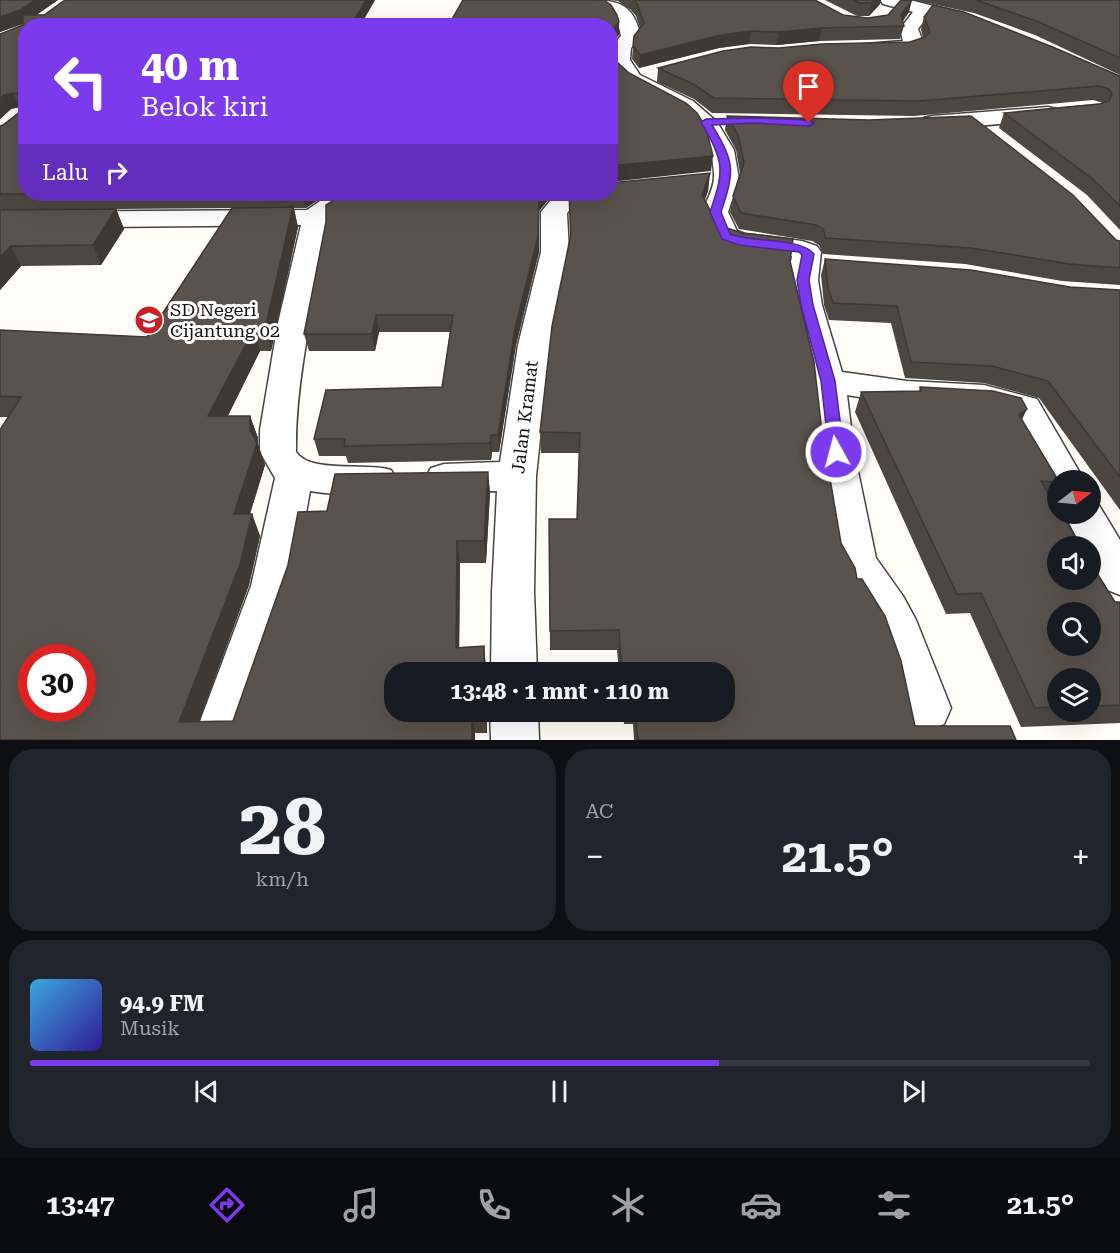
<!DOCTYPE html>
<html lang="id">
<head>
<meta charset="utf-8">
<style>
	body { margin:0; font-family:"Roboto Serif",serif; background:#20242c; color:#f1f3f6; height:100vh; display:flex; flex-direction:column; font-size:22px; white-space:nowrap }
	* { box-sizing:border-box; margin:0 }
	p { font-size:20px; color:#9ea1a6 }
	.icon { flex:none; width:33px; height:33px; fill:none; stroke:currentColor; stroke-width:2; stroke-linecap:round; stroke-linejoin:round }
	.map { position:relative; height:740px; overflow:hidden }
	.panel { display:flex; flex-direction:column; gap:9px; padding:9px; background:#0d0f14; flex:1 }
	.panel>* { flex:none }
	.top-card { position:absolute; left:18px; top:18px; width:600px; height:183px; border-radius:24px; box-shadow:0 6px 24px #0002; background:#7c3aed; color:#fff; overflow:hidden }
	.needle { width:39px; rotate:74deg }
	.tools { position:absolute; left:1047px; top:470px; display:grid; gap:12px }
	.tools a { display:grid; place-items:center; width:54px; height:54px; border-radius:50%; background:#171b24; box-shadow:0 6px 24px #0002; font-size:30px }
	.speed { position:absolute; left:18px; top:644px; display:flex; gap:12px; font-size:30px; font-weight:700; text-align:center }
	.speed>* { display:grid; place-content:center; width:78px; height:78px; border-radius:50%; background:#171b24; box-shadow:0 6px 24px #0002; line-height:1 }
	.speed .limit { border:9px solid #d22; background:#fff; color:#111 }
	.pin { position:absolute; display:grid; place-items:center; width:51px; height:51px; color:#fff; margin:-62px -26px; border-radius:50% 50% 50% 0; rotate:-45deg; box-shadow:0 0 6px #0007 }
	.pin .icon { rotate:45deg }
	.me { position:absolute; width:66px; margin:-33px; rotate:353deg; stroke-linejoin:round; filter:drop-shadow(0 0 4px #0008) }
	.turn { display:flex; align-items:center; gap:21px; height:126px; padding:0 24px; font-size:27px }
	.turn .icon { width:78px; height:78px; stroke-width:2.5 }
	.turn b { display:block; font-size:42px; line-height:51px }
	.then { display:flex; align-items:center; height:57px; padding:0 24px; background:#0003; gap:12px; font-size:22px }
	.big { font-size:45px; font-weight:700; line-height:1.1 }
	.panel .tile { flex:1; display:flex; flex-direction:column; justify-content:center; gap:9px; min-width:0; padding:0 21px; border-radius:24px; background:#20242c }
	.panel .dial { align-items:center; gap:0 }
	.dial b { font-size:78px; line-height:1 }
	.song { display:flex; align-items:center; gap:18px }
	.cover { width:72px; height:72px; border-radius:9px; background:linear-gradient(135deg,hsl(200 70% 55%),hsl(250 70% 35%)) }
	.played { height:6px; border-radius:3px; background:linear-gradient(90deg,#7c3aed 65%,#363941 65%) }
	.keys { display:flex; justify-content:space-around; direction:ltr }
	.heat { display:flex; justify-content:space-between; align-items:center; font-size:33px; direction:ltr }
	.panel .tiles { flex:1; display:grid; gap:9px; grid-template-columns:1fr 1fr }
	.tile:last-child { grid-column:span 2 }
	.trip { position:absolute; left:384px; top:662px; width:351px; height:60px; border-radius:24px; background:#171b24; box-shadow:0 6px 24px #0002; font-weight:700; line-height:60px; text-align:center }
	.menu { display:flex; height:96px; justify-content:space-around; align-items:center; background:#090b0e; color:#9ea1a6 }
	.menu .icon { width:42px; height:42px }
	.menu .on { color:#7c3aed }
	.menu b { font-size:27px; color:#f1f3f6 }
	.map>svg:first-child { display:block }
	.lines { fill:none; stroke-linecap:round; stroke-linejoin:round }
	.street-casing { stroke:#444; stroke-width:3 }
	.street { fill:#fff; fill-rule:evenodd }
	.wall { fill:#4d4741; fill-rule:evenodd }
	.shaded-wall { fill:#3f3935 }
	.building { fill:#5a524c; stroke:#3f3935; stroke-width:1.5; fill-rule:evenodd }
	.route { fill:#7c3aed; stroke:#51269a; stroke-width:1.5 }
	.labels { text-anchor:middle; stroke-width:6; stroke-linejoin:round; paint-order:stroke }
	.poi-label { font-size:18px; fill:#111; stroke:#fff; text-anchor:start }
	.street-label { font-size:18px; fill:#111; stroke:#fff }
</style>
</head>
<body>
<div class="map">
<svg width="1120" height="740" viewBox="0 0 1120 740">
	<rect width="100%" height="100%" fill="#fffdf5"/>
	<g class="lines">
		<g class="street-casing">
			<g id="street">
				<path d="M590,0C620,0 634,5 641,37L631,48L630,60L640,75L693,101L717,122L734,150L739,179L728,212L737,231L745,234L802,241L817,246L821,252L818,280L822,305L842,372L907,381L984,385L1037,399L1084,480H1058V492L1052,490L1012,417L984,409L907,405L847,395L854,452L876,558L903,596L916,620L951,708L944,724L927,731L910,724L878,634L836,563L818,452L811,381L792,305L788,280L792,256L739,250L716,242L702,212C706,202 714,188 714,177C715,91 605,110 611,46L621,36C617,8 602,15 590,0Z"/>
				<path d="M880,0H910L949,10L952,14L949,18L943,19L928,16L918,29L924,44C914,57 880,56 866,52L863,48L866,44L903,41L900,29L913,12L883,4Z"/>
				<path d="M1048,107L1056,109L1059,114L1056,119L932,130L924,128L921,123L924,118L932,116Z"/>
				<path d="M329,194H354L346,208L326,220L328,225L327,238C313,307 295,382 296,452C311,474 366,462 391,470L397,480L391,490C366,498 336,495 310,491L293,586L241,740H193L251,586L275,478L260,452V430L278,323L301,225L0,228V212L307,210L326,197Z"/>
				<path d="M559,194H609L605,199L573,206L567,213L569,252L550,345L536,476L534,592L537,672H491L492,592L497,491L444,492L431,488L425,478L431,468L444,464L500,462L518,345L541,252V212L555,195Z"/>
				<path d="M1090,500L1097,502L1120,540V595L1105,589L1090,563V546H1081L1064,513H1090Z"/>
				<path d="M490,711H538L539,740H491Z"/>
			</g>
		</g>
		<use href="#street" class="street"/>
	</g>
	<g class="wall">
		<path d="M0,0H58L36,15L375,0L360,26H26V194H327L306,208H294L298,227L271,351H260L228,416H250L258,438V444L265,465L250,514H252L260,536L249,585L199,721H233L327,511L488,472L490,493L486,563H460L459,647L484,646L486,672H394L487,711V733H475V740H0L8,417H0V330L147,337L232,208L116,209L124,229L101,265L21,266L0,290V126L3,125L21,111V107L11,109L0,119V34L23,25V24L0,32Z"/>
		<path d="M608,0H815L843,15L868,18L909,12L903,21L904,26L900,39L819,41L777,45L749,44L719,48L639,68L632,59L634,36L640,28L636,16L631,10L618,1Z"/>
		<path d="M825,0H881L880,4L869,16H857Z"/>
		<path d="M913,0H1120V75L1035,35L974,13Z"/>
		<path d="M924,17L1120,76V230L1087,195L999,128L1004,113L1103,103L1093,100L914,116L712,113L694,99L657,82L658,68L779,48L910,42L923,38L921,29Z"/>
		<path d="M727,116L1120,241V285L1062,281L965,264L823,254L819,245L812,241L739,229L730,212L733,196L740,173L736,150L725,130Z"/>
		<path d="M710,173L708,191L705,199L718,225L790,261L822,432L841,543L857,579L915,726L1016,740H634L633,724H624L623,711H724V672H619L617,650H550L549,519H577L579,453H541L540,432L570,238L569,195Z"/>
		<path d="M345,194H553L539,211V252L516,345L499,452H492L491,460L348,463L346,456H319L314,439L442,387L450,332H379L375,351H309L304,334Z"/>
		<path d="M825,259L1070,287L1120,290V510L1039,398L984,383L905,378L891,323L829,320L824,305L821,275Z"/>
		<path d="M920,387L1022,420L1058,480V486L1051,497L1115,602H1120V723L1021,727L970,613L946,614L855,412L861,392L919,391ZM1058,678H1090V711H1058Z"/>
	</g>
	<g class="shaded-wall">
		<path d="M35,0H58L25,23L0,32V17Z"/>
		<path d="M366,0H375L360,26H351Z"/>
		<path d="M875,0H881L880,4L869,16L872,3Z"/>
		<path d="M912,0L909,12L899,26L901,15Z"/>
		<path d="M619,22V35L610,44V32Z"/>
		<path d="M821,28L819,41L777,45L779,32Z"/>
		<path d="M751,31L749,44L719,48L639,68L640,55L721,35Z"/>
		<path d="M13,93L19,107L11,109L0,119V99L4,95Z"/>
		<path d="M713,156L711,171L610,182V166Z"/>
		<path d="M710,173L708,191L700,213L702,195Z"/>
		<path d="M303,194H327L306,208Z"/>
		<path d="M540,194H553L539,211V252L516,345L499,452L498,435L515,328L539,195Z"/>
		<path d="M293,207L298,227L271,351L265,329Z"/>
		<path d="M116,209L124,229L101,265L93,245Z"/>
		<path d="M11,246L21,266L0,290V257Z"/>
		<path d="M376,315L379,332L375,351L372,334Z"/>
		<path d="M254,329L260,351L216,438L208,416Z"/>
		<path d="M1027,409L1017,430L1019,415Z"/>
		<path d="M250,416L258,438V444L265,465L243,536L234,514L250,430Z"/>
		<path d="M491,435L492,452L491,460L490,443Z"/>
		<path d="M488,472L490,493L486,563L484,541Z"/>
		<path d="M252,514L260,536L249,585L192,740L179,722Z"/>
		<path d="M457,541L460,563L459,668L456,648Z"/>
		<path d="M484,646L486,666V672H484Z"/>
		<path d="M485,711H487V733L485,713Z"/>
		<path d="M472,714L475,733V740H472Z"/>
	</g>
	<g class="building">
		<path d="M0,0H35L20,10L0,17Z"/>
		<path d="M65,0H366L351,26H26V194H87H0V126L3,125L21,111L22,94L13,93L4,95L0,99V34L23,25V15H44Z"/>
		<path d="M463,0H604L611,5L617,15L619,22L610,32V26H448Z"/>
		<path d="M634,0H815L843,15L868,18L888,15L901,0H912L901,15L904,26L821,28L779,32L751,31L721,35L640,55L633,46L634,36L644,23L637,4Z"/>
		<path d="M853,0H875L872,3H859Z"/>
		<path d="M976,0H1120V58L1039,22Z"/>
		<path d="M933,5L964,12L1055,48L1120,76V206L1094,180L1004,113L1100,104L1109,101L1112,94L1109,89L1099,86L918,101L714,98L695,85L658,68L723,51L751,47L779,48L822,44L910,42L925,37L930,32L924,17Z"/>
		<path d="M610,46L611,49L618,63L629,73L686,103L697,113L706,128L713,156L610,166Z"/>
		<path d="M727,116L869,120L971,116L1073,195L1116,240L1120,241V268L1070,264L971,248L826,238L823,229L816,225L741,213L733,196L744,163L738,135Z"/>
		<path d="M710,173L702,195L718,225L742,233L793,239L790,261L814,362L822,432L841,543L855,568L857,579H862L885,616L901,661L915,726H1010L1016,740H638L635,711H724V672H622L619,630L550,631L549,519H577L580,433L540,432L552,326L571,234L569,195L571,194H610V183Z"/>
		<path d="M345,194H540L539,195L538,236L515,328L498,435H491L490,443L344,446L345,439H314L326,390L442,387L453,315H376L372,334H304L326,222V205Z"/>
		<path d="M293,207L265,329H254L208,416H250V430L257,443L234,514H252L240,564L179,722L233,721L288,565L298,512L327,511L335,474L488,472L484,541H457L456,648L484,646V672H394V711H485V713L472,714V740H0V430L21,397L0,396V330L147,337L232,208ZM32,657H82V708H32Z"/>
		<path d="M116,209L93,245L11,246L0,257V210Z"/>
		<path d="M825,259L971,270L1070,287L1120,290V477L1048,381L992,366L911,362L897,306L833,303L828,288Z"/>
		<path d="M920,387L993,391L1021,398L1027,409L1019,415L1058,480V482L1041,481L1058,508V513H1061L1081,546H1058V579H1090V562L1115,602H1120V705L1090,706V678H1058V707L1035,708L981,593L957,594L861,392L921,391ZM1058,612H1090V645H1058Z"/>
	</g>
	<path class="route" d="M755,118L809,120L814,123L809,126L755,123L712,125C735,163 735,170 721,212L730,234C752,243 800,237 814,254L809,280L813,305L835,381L844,452L842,456H831L829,452L821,381L801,305L797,280L802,255L799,252L739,245L722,239L710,212C725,169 724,162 701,122L706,119Z"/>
	<defs>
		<g id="school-disc" transform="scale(1.5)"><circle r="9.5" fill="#ca2025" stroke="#fff"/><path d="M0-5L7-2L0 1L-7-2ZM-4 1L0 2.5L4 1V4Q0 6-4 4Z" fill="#fff"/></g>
	</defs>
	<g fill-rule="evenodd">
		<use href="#school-disc" x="149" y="320"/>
	</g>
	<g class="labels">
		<g class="poi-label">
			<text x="170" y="316">SD Negeri<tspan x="170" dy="21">Cijantung 02</tspan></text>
		</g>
		<g class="street-label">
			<text transform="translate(525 417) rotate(-83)" y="6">Jalan Kramat</text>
		</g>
	</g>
</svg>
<div class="tools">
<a><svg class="needle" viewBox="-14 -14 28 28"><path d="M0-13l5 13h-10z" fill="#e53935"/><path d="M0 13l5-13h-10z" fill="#9ea1a6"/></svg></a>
<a><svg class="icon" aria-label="sound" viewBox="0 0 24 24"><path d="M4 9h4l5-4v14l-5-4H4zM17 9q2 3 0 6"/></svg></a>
<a><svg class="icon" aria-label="search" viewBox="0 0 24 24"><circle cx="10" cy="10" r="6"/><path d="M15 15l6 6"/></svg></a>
<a><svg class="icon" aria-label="layers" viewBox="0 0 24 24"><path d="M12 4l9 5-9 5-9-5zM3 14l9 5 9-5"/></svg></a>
</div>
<div class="speed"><div class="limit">30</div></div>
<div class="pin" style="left:809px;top:123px;background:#d93025"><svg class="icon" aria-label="arrive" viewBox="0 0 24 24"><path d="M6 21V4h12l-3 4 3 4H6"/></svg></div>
<svg class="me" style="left:836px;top:452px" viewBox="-20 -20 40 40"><circle r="17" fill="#7c3aed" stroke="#fff" stroke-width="3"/><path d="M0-11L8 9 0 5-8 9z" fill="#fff"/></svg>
<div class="trip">13:48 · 1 mnt · 110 m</div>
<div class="top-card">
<div class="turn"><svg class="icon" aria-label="left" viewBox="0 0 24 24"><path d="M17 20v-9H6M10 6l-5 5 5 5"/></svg><div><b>40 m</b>Belok kiri</div></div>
<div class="then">Lalu<svg class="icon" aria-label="right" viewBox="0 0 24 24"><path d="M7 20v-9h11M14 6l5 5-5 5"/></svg></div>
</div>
</div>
<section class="panel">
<div class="tiles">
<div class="tile dial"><b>28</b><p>km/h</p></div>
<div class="tile"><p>AC</p>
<div class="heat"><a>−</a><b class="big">21.5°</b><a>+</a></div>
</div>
<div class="tile">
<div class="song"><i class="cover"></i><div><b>94.9 FM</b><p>Musik</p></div></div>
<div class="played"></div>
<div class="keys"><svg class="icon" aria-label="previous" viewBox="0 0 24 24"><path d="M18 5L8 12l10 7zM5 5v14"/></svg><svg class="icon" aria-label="pause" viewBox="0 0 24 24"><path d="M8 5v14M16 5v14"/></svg><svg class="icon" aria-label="next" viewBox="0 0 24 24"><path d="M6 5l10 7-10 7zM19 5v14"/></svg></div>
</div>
</div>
</section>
<nav class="menu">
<b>13:47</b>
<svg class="icon on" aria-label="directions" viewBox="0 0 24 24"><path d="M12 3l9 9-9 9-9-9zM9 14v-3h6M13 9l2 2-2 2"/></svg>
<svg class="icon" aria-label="music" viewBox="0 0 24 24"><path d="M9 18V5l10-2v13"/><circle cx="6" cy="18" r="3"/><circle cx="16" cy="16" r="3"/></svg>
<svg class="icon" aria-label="phone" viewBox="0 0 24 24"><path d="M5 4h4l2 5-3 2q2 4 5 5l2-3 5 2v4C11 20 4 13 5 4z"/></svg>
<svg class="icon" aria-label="climate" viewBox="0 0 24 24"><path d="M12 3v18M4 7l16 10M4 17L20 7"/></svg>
<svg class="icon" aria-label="car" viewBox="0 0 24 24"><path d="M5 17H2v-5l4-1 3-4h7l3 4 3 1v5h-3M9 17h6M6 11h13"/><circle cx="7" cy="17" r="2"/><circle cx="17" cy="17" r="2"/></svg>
<svg class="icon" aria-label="filters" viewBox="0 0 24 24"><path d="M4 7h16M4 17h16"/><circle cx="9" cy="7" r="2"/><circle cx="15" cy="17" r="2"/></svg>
<b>21.5°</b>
</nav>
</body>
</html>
